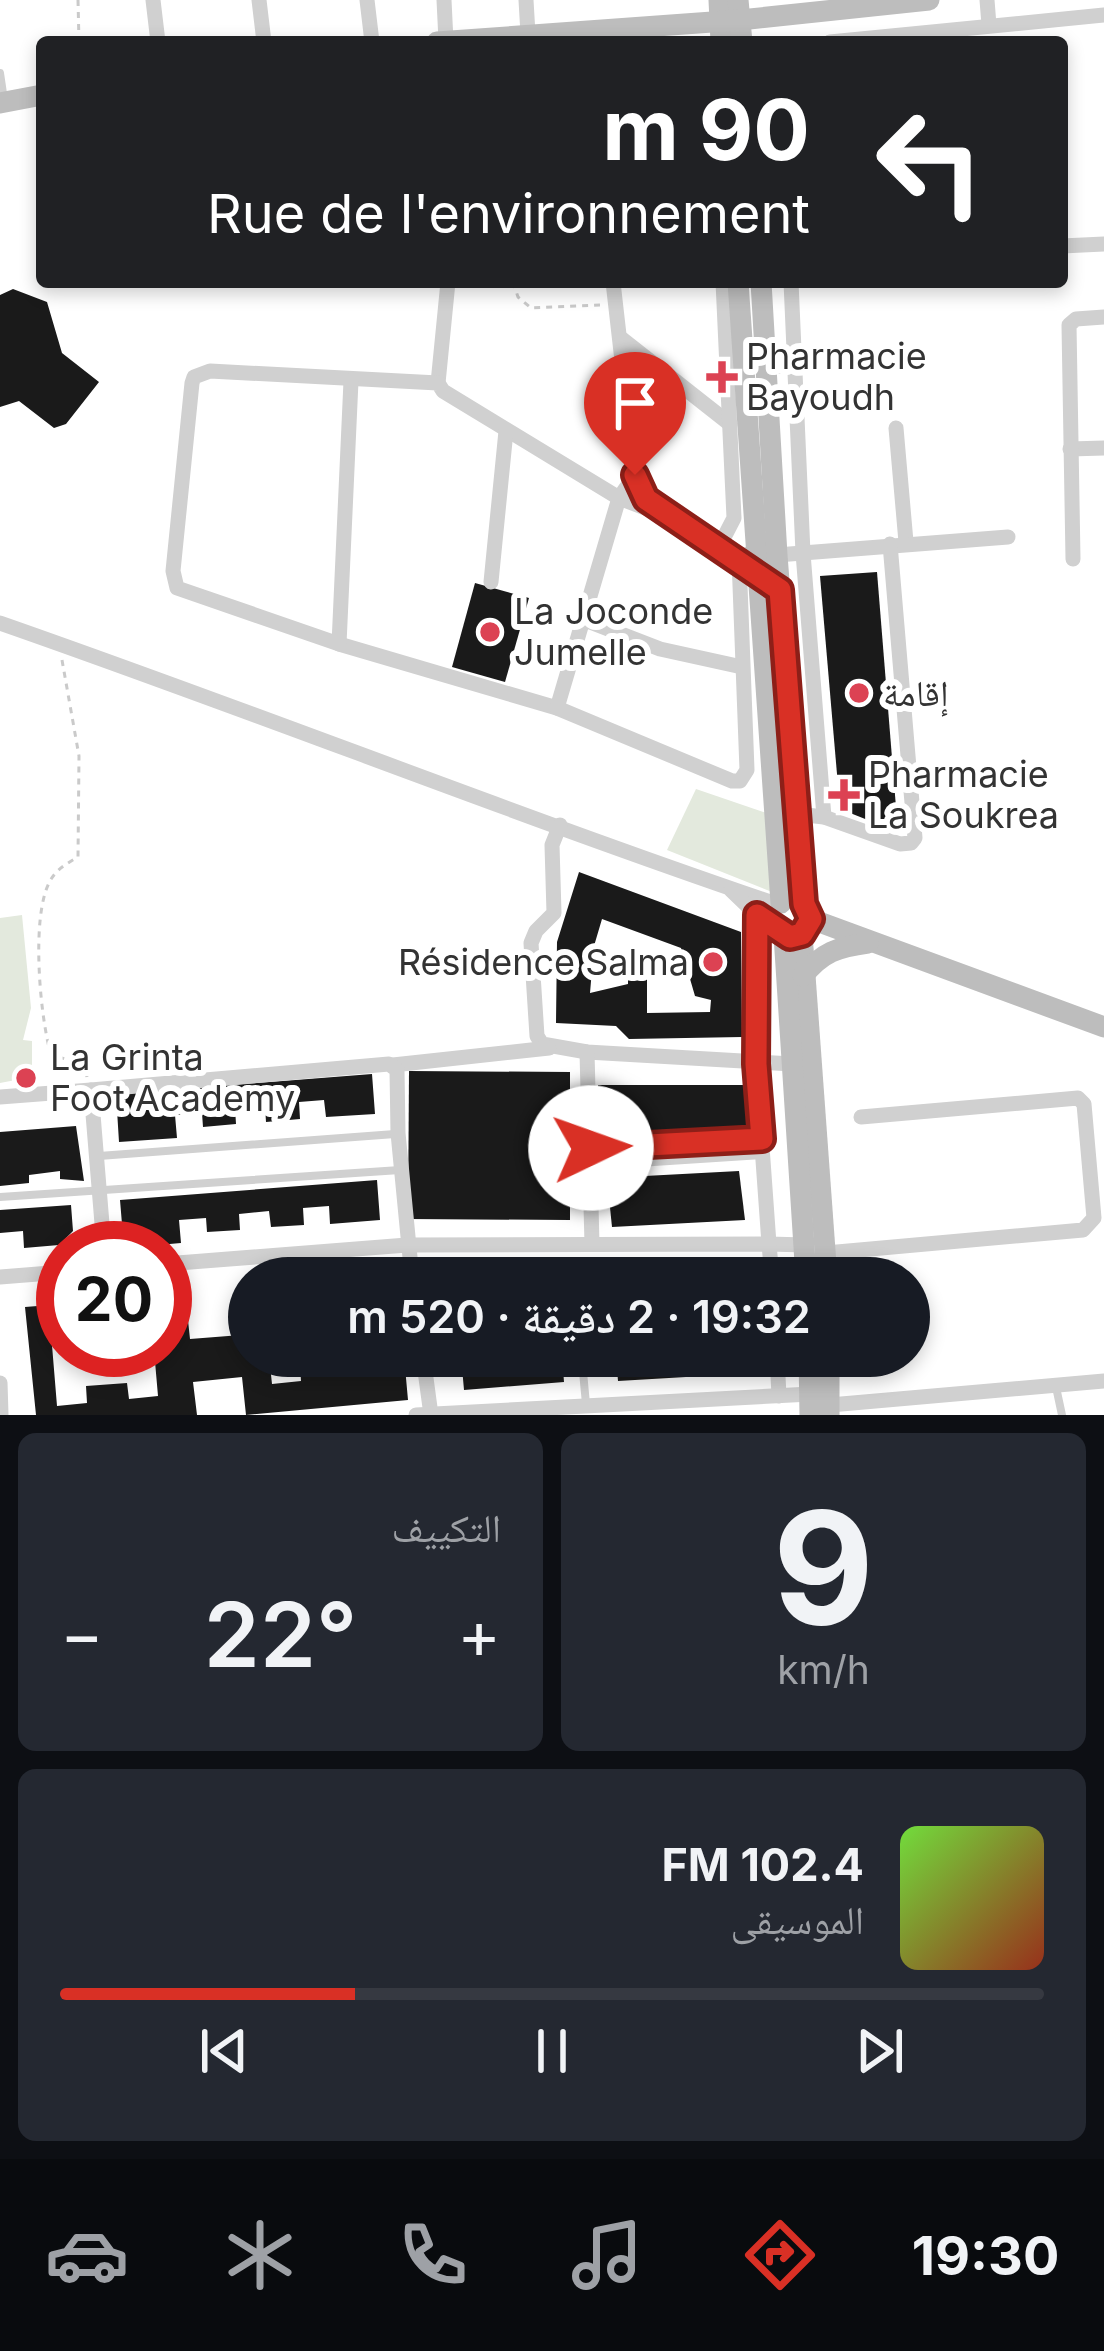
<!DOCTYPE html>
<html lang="ar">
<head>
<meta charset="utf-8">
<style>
	body { margin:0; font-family:Inter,"Noto Naskh Arabic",sans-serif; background:#242831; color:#f1f3f6; direction:rtl; height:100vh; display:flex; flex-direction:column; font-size:45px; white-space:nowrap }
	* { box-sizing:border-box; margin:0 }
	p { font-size:39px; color:#9ea1a6 }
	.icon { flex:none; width:66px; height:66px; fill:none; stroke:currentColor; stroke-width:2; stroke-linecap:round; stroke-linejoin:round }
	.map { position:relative; height:1415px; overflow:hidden; direction:ltr }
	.details { display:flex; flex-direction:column; gap:18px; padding:18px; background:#0d0f14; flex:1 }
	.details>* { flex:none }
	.guide { position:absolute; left:36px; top:36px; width:1032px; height:252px; border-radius:12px; box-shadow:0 6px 18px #0003; direction:rtl; background:#202124; color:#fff; overflow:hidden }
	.speed { position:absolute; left:36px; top:1221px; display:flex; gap:24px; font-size:60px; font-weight:700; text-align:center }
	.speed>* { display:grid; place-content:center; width:156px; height:156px; border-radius:50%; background:#171b24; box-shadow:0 6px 18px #0003; line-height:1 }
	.speed .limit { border:18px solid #d22; background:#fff; color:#111 }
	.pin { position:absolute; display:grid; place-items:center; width:102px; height:102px; color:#fff; margin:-123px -51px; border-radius:50% 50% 50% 0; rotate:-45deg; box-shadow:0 0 12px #0007 }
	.pin .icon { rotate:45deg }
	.me { position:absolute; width:132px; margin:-66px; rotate:87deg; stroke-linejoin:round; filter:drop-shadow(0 0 9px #0008) }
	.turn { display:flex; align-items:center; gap:42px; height:252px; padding:0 60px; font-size:54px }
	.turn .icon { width:156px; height:156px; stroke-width:2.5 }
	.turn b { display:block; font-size:84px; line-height:102px }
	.big { font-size:90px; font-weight:600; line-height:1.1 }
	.details .card { flex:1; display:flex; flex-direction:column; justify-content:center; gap:18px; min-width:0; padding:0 42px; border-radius:18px; background:#242831 }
	.details .dial { align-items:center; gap:0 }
	.dial b { font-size:156px; line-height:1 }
	.song { display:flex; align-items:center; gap:36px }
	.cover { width:144px; height:144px; border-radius:18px; background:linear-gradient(135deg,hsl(100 70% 55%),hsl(10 70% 35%)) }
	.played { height:12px; border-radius:6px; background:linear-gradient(90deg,#d93025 30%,#363941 30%) }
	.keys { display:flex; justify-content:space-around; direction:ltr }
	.heat { display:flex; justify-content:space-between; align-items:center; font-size:66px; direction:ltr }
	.details .tiles { flex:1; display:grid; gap:18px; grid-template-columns:1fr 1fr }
	.card:last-child { grid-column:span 2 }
	.trip { position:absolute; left:228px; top:1257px; width:702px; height:120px; border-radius:60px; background:#171b24; box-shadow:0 6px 18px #0003; font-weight:600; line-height:120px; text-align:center; direction:rtl }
	.menu { display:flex; height:192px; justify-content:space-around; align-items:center; background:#090b0e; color:#9ea1a6 }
	.menu .icon { width:84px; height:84px }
	.menu .current { color:#d93025 }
	.menu b { font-size:54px; color:#f1f3f6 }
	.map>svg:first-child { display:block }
	.green { fill:#e3e9dd }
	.building { fill:#1a1a1a; fill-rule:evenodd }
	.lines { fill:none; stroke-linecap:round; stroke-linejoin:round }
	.path { stroke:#cacaca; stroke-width:3; stroke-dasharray:6 6; stroke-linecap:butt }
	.lane { stroke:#d0d0d0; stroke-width:8 }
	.street { stroke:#d0d0d0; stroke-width:15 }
	.secondary { stroke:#bdbdbd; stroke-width:21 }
	.route-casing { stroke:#8d1f18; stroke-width:30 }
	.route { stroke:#d93025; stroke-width:21 }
	.poi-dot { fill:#dc4253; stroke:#fff; stroke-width:4.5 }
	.labels { text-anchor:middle; stroke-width:12; stroke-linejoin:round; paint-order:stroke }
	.poi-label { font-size:36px; fill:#333; stroke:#fff; text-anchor:start }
</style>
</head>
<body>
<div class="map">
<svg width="1104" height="1415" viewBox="0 0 1104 1415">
	<rect width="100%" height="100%" fill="#fff"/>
	<g class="green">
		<path d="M696,789L772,815L777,894L667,850Z"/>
		<path d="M22,915L31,1008L23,1040L32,1041V1069L26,1078L0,1083V918Z"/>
	</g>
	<g class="building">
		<path d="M13,289L47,302L62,353L99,382L66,424L54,428L19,401L0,407V295Z"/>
		<path d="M877,572L898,832L840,809L820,576Z"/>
		<path d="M475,583L529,598L505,682L452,667Z"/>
		<path d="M579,872L741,932L742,1037L629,1039L616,1026L556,1023L557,942ZM602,919L681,948L695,996L711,1000L710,1012L647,1013V977L628,976V984L590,993L594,946Z"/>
		<path d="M409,1071L570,1072V1220L408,1219Z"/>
		<path d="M372,1074L375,1114L326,1117L324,1100L299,1102L300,1119L266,1122L265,1106L235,1108L236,1124L203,1127L202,1113L175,1115L177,1138L119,1142L116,1094Z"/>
		<rect x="598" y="1085" width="151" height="51"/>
		<path d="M76,1126L84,1181L60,1179V1171L29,1175V1183L0,1186V1132Z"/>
		<path d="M739,1171L745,1220L612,1227L607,1178Z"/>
		<path d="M377,1180L380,1220L330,1224L329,1206L303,1208L304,1225L271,1227L269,1211L239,1214L240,1230L207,1232L206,1218L179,1220L181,1243L124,1248L120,1200Z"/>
		<path d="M71,1205L73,1231L59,1245L24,1248L23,1231L0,1233V1210Z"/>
		<path d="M554,1262L555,1278H455L454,1270Z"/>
		<path d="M249,1287V1356H269L272,1384L301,1381L300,1364L341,1361L343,1377L372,1375L371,1356H404L408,1400L246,1415L242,1377L193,1382L197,1415H36L25,1307L63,1304V1332L51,1333L57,1406L87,1403L86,1386L127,1383L129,1399L158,1396L154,1350H165V1294L185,1292L190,1339L241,1335L237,1288Z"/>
		<path d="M461,1356H490L491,1366L536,1362V1356H562L564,1382L464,1390Z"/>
		<path d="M616,1356H753L754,1373L618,1381Z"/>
	</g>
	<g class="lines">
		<g class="path">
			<path d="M78,0L79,42"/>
			<path d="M513,282L518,297L531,308L600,305"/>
			<path d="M62,660L79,756L78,857C66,864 55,870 49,883C31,919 40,1017 51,1055L84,1064L87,1077"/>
		</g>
		<g class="lane">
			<path d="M0,73L4,100"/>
			<path d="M591,1148L760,1139"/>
			<path d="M99,1156L395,1134"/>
			<path d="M592,1166L762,1155"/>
			<path d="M0,1197L400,1170"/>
			<path d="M582,1361L586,1404"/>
			<path d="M1056,1387L1062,1415"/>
		</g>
		<g class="street">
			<path d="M153,0L158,42"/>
			<path d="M259,0L264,42"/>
			<path d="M367,0L372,42"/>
			<path d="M444,0L446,41"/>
			<path d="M526,0L528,34"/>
			<path d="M987,0L989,25"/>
			<path d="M830,42L1104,15"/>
			<path d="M1062,246L1104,244"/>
			<path d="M613,282L635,475"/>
			<path d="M791,282L803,553L824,817"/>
			<path d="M622,339L730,424"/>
			<path d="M767,367L920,353"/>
			<path d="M438,383L448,282"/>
			<path d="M896,428L906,542"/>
			<path d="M1070,449L1104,448"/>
			<path d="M719,547L734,518L723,282"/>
			<path d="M758,549L739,559L747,770L740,781H732L557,708L339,644L177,588L173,571L192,383L194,377L210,371L438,383L443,391L619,498L635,475L646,499L739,559L762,580"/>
			<path d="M777,555L1008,537"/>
			<path d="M1073,559L1069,325L1076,319L1104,317"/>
			<path d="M491,582L506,431"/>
			<path d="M585,620L660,649L742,667"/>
			<path d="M0,623C261,714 517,816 779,905"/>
			<path d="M339,644L351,381"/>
			<path d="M557,708L619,498L653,511"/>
			<path d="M797,814L824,817L900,844L911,843L915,838L890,544"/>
			<path d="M560,825L552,845L554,913L536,931L531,943L537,1036L542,1044L587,1052L792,1064"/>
			<path d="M731,890L757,915L775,926"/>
			<path d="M757,915L756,1063L769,1244L805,1245"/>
			<path d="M587,1052L592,1244"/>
			<path d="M393,1065L549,1048"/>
			<path d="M0,1097L91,1090"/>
			<path d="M104,1248L91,1090L389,1064L397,1070L398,1133L412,1278"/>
			<path d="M826,1253L1083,1230L1094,1218L1084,1104L1078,1098L861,1117"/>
			<path d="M165,1264L407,1245L769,1244L772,1278"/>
			<path d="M0,1277L63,1272"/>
			<path d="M423,1356L431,1415"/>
			<path d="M777,1356L779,1396"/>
			<path d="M0,1383L1,1415"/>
			<path d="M830,1405L1104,1381"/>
			<path d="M416,1415L811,1394"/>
		</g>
		<g class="secondary">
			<path d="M719,0L721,42"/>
			<path d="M738,0L742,42"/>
			<path d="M437,42L740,20L929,0"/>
			<path d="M0,103L42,95"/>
			<path d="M738,282L781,903"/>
			<path d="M761,282L777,555L804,904"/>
			<path d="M811,919L1104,1027"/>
			<path d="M802,934L827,1278"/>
			<path d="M784,935L806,1278"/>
			<path d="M803,976C822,952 838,947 868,943"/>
			<path d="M809,1356L810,1415"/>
			<path d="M829,1415V1356"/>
		</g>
	</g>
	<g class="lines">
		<g class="route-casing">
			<path id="route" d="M591,1148L762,1139L756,1064L757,915L790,937L802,934L811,919L804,904L780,590L646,499L635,475"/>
		</g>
		<use href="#route" class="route"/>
	</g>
	<g class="poi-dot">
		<path d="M716 359h12v12h12v12h-12v12h-12v-12h-12v-12h12z"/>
		<circle cx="490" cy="632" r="12"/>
		<circle cx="859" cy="693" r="12"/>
		<path d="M838 777h12v12h12v12h-12v12h-12v-12h-12v-12h12z"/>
		<circle cx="713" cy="962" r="12"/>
		<circle cx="26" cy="1078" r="12"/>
	</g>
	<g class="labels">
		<g class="poi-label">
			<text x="746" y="369">Pharmacie<tspan x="746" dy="41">Bayoudh</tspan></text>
			<text x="514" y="624">La Joconde<tspan x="514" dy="41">Jumelle</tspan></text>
			<text x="883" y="706">إقامة</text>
			<text x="868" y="787">Pharmacie<tspan x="868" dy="41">La Soukrea</tspan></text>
			<text x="689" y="975" text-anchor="end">Résidence Salma</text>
			<text x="50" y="1070">La Grinta<tspan x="50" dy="41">Foot Academy</tspan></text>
		</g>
	</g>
</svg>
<div class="speed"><div class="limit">20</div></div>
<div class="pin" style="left:635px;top:475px;background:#d93025"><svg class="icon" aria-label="arrive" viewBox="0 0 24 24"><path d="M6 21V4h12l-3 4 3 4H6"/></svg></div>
<svg class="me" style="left:591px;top:1148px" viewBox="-20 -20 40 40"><circle r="19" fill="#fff"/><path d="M0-13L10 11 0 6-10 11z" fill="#d93025"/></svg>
<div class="trip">19:32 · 2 دقيقة · 520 m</div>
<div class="guide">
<div class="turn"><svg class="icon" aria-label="left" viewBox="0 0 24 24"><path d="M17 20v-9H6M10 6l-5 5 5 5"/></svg><div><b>90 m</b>Rue de l'environnement</div></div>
</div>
</div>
<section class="details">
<div class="tiles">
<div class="card dial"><b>9</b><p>km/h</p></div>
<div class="card"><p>التكييف</p>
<div class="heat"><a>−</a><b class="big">22°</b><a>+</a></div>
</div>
<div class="card">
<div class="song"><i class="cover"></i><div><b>102.4 FM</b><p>الموسيقى</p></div></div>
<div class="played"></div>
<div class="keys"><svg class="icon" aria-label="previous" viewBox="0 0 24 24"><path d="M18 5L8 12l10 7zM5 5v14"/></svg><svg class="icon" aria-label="pause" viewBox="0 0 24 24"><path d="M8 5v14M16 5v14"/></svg><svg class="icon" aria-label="next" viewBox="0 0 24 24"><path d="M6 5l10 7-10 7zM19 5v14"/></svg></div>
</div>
</div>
</section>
<nav class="menu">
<b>19:30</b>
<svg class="icon current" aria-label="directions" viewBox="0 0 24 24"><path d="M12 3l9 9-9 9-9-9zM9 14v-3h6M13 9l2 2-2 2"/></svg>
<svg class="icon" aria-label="music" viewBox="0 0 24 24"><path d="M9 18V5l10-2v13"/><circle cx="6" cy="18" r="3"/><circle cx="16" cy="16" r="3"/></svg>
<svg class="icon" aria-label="phone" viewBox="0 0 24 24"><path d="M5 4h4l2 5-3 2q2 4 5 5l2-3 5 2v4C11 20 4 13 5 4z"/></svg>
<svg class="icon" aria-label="climate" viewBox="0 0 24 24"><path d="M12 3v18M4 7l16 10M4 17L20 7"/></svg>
<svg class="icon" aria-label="car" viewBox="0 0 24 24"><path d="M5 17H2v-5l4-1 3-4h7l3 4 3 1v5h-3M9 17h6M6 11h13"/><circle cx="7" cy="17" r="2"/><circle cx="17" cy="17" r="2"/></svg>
</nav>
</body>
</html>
